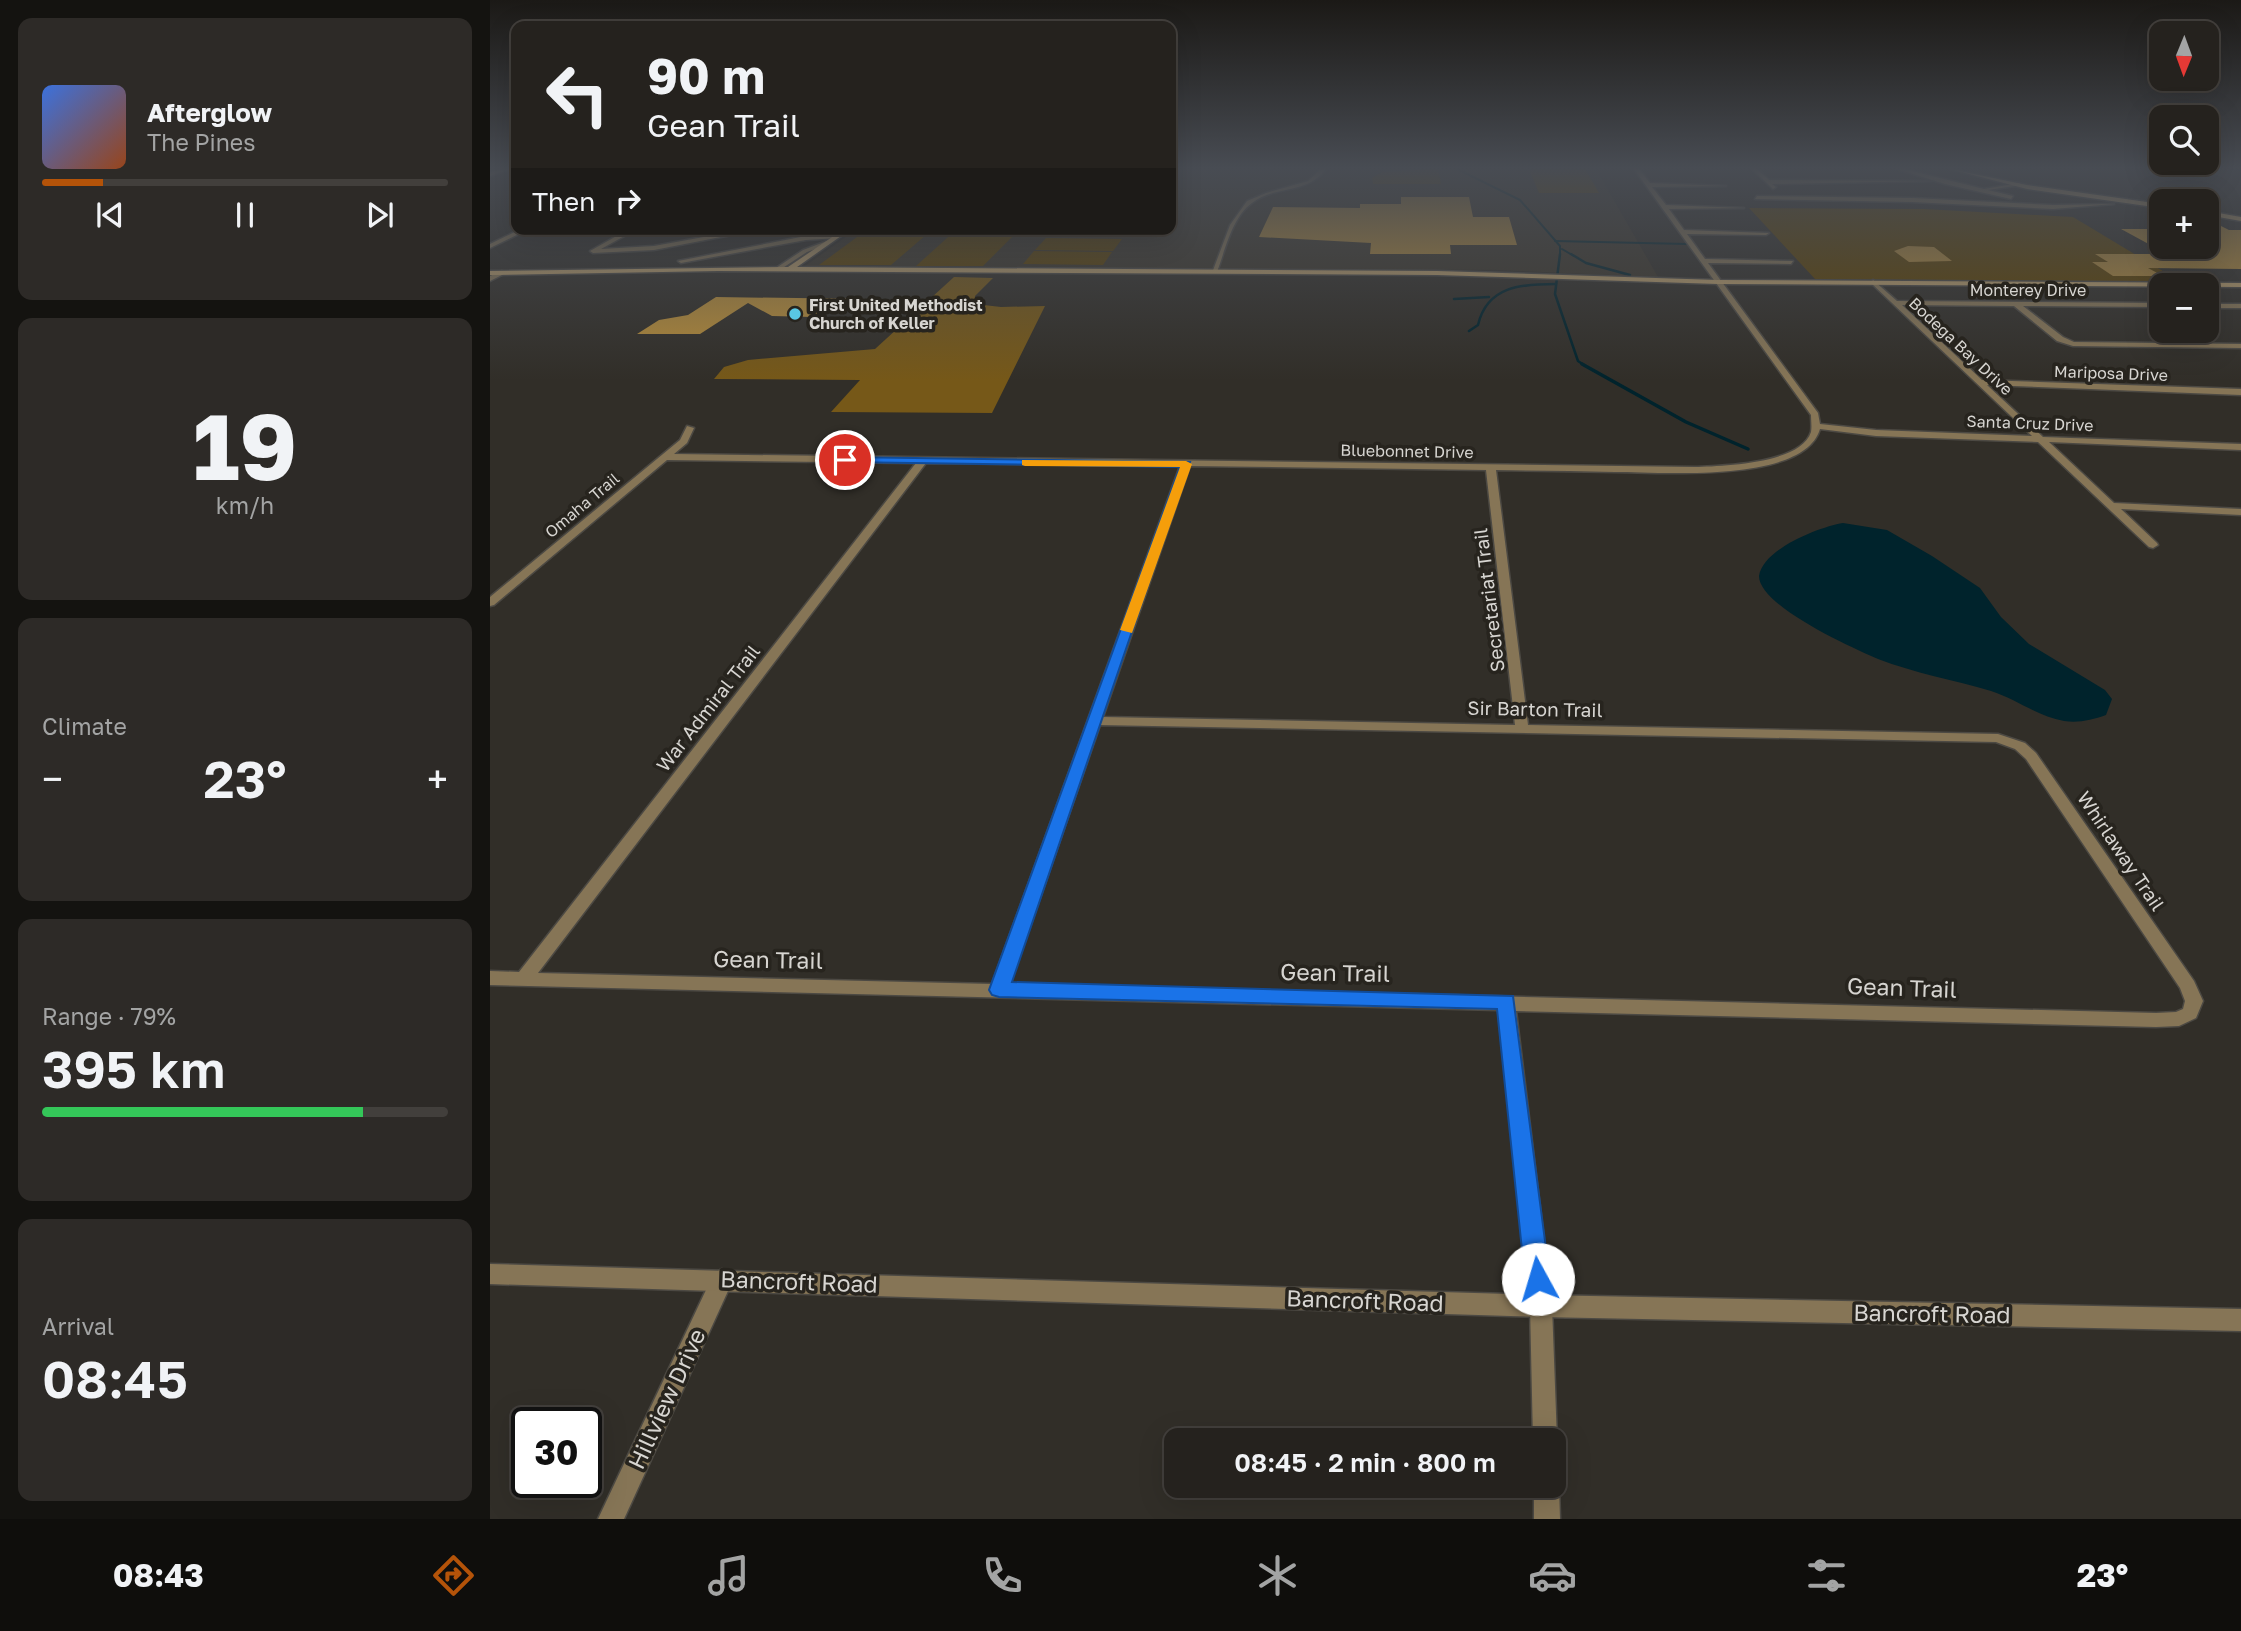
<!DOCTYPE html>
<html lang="en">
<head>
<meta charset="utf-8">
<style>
	body { margin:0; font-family:"Golos Text",sans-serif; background:#2d2a27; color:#f1f3f6; height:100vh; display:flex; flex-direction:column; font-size:26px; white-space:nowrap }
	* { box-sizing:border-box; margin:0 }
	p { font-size:23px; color:#a3a4a4 }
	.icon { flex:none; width:38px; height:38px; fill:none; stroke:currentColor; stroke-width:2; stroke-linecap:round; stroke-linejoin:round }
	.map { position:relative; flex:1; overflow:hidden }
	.sheet { display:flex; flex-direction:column; gap:18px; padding:18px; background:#141310; width:490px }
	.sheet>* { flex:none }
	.banner { position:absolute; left:21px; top:21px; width:665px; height:214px; border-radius:14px; box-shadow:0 7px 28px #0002,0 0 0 2px #423f3c; background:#25221e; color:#f1f3f6; overflow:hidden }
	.needle { width:46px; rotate:181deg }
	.controls { position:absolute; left:1659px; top:21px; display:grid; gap:14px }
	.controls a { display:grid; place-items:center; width:70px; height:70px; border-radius:14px; background:#25221e; box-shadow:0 7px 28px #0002,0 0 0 2px #423f3c; font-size:35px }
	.speed { position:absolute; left:21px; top:1407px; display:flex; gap:14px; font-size:35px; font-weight:700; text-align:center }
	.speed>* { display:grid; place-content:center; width:91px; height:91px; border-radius:50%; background:#25221e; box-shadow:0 7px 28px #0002,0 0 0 2px #423f3c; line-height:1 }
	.speed .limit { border:4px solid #111; border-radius:10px; background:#fff; color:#111 }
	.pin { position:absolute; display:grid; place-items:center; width:60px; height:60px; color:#fff; margin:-30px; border:4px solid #fff; border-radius:50%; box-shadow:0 2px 7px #0007 }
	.me { position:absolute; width:77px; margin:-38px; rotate:354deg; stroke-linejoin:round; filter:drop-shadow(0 0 5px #0008) }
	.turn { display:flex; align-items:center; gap:24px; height:147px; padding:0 21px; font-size:32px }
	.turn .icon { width:91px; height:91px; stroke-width:2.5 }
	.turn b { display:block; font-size:49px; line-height:60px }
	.then { display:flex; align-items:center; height:66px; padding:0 21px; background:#0003; gap:14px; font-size:26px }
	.big { font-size:52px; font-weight:600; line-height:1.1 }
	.sheet .widget { flex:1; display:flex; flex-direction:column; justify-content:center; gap:10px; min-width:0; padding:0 24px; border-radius:14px; background:#2d2a27 }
	.sheet .dial { align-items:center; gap:0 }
	.dial b { font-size:91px; line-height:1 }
	.song { display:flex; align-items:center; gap:21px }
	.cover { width:84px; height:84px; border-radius:10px; background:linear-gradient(135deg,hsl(220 70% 55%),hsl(20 70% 35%)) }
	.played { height:7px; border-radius:4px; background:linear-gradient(90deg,#b45309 15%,#423f3c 15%) }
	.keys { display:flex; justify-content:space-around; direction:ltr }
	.heat { display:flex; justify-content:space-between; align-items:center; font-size:38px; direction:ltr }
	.charge { height:10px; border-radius:5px; background:linear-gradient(90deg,#34c759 79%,#423f3c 0) }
	.trip { position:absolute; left:674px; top:1428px; width:402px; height:70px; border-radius:14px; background:#25221e; box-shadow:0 7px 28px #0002,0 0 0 2px #423f3c; font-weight:600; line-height:70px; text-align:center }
	.tabs { display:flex; height:112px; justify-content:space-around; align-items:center; background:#0f0e0c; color:#a3a4a4 }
	.tabs .icon { width:49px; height:49px }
	.tabs .selected { color:#b45309 }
	.tabs b { font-size:32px; color:#f1f3f6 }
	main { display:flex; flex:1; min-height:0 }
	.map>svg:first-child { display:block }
	.built { fill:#3b3529 }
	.green { fill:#5d4100 }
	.forest { fill:#765818 }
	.water { fill:#00232c }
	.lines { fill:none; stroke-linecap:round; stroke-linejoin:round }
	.stream-far2 { stroke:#00232c; stroke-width:2 }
	.stream-far1 { stroke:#00232c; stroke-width:2.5 }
	.stream { stroke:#00232c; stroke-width:3.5 }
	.building { fill:#b38a39 }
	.minor-casing { stroke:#4c4943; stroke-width:3 }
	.tertiary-casing { stroke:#4c4943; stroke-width:3 }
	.secondary-casing { stroke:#4c4943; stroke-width:3 }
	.minor { fill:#867556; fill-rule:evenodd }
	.tertiary { fill:#867556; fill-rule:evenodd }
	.secondary { fill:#b99d6b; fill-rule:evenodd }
	.route { fill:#1a73e8; stroke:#114b97; stroke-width:2 }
	.slow { fill:#f59e0b }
	.poi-dot { fill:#59c8e4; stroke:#27241e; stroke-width:2.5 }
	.labels { text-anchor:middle; stroke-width:7; stroke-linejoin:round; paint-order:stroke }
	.far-street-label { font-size:16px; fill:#d7d5d1; stroke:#27241e }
	.far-poi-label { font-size:16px; font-weight:bold; fill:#d7d5d1; stroke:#27241e; text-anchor:start }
	.street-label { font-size:19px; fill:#d7d5d1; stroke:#27241e }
	.near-street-label { font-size:23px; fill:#d7d5d1; stroke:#27241e }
</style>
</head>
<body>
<main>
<section class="sheet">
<div class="widget">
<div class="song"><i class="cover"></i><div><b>Afterglow</b><p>The Pines</p></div></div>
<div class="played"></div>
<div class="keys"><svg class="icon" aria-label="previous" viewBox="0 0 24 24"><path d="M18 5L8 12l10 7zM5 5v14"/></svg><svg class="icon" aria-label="pause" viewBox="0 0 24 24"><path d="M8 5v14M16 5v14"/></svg><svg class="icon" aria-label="next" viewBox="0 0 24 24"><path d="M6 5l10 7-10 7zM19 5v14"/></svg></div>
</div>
<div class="widget dial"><b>19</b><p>km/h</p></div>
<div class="widget"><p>Climate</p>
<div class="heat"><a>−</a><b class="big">23°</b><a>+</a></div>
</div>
<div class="widget"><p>Range · 79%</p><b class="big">395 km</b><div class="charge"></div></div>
<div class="widget"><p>Arrival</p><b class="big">08:45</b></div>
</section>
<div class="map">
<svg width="1751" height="1519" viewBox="0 0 1751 1519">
	<rect width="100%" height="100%" fill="#312e28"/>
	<path class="built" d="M681,169H1106L1168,277L1008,270L315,266L367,229H681Z"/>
	<g class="green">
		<path d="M942,169H948L951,184H883L882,178L893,172Z"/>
		<path d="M1039,169H1095L1109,193H1049Z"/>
		<path d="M1259,208L1434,209L1583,217L1691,282L1325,279Z"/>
		<path d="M378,229H443L401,265H329Z"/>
		<path d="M467,229H530L493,266H426Z"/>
		<path d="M556,238L632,239L623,251L545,250Z"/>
		<path d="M544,251L622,252L613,265L533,264Z"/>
	</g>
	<path class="forest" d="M464,277L503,278L485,296V304L511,307L555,306L502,413L341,412L370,380L224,379L234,367L258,360L385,349Z"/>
	<path class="water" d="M1353,523L1397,530L1442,556L1490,588L1511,617L1539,644L1615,690L1622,699L1616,715C1602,720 1589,723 1574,721C1547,716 1526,699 1501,691C1464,680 1424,673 1388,659C1362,648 1269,606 1269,576C1273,549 1329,527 1353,523Z"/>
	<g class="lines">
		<g class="stream-far2">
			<path d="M967,169L1030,200L1070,246V256"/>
			<path d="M1741,169L1751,170"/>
			<path d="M1065,241L1197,244"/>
			<path d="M1072,249L1084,256"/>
		</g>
		<g class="stream-far1">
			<path d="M1070,254L1065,294L1088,361L1094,365"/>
			<path d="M1081,254L1096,263L1140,275"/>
			<path d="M964,299L999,297"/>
			<path d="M979,331L988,325C997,286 1031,284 1066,284"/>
		</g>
		<path class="stream" d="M1092,364L1196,422L1258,449"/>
	</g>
	<g class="building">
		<path d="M911,197H979L983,217H1019L1027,245H960L961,254H880L881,243L769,237L783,207L870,208V204H911Z"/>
		<path d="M1717,219L1739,230H1751V269L1658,268L1673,276H1623L1602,262H1618L1605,254H1677L1631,229H1671V247H1717Z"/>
		<path d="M1418,246L1444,247L1462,261L1419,262L1404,251Z"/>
		<path d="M226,297L376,299L377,304L322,317L282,316L258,303L210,334H147L169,320L198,315Z"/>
	</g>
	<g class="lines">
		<g class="minor-casing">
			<g id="minor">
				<path d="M13,169H20L0,176V172Z"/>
				<path d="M1144,169H1149L1160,183L1236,186L1162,187L1176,205L1254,208L1179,209L1194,230L1279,233L1276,235L1197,234L1215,259L1303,261L1301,264L1218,263L1328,413L1330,424L1386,430L1542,436L1381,283L1383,280L1407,301L1671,303V307L1533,306L1573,337L1584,342L1751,344V348L1583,346L1567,341L1524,306L1412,305L1492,380L1751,389V395L1497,385L1553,437L1751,444V450L1559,442L1624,503L1751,509V515L1631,509L1667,543L1668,545L1663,548L1659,547L1548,442L1386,436L1330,429C1314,484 1170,472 1125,472C1085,471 1046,471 1006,470L1038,725L1508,734L1535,743L1546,753L1704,981L1713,1001L1706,1018L1689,1026L1666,1027L1026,1011L1062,1306L1067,1440L1064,1448V1440H1043L1040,1306L1008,1010L0,985V971L29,972L426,463L177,460L4,605L0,606V597L190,440L197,426L204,428L197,443L184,454L1205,467C1232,466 1311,464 1321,432C1322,427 1321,420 1321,415ZM436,463L690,466L502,984L48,973ZM700,466L996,470L1025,725L613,717ZM610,725L1506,742L1525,749L1536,759L1690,988L1695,1001L1693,1009L1686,1012L1666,1013L520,984Z"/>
				<path d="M1262,169H1267L1279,180L1441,181L1282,184L1286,187L1283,189Z"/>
				<path d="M1407,169H1414L1494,189L1529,183L1532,185L1498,190L1523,196L1521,199L1455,184Z"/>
				<path d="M1267,196L1422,198L1563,205L1624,204L1563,209L1422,202L1265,199Z"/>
				<path d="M31,229H39L0,248V244Z"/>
				<path d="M139,229H147L111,249L164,246L258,229H272L164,250L103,253L100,251Z"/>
				<path d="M346,235L348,238L316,240L191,263L188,261L316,236Z"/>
				<path d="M12,271L14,274L0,281V276Z"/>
				<rect x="1717" y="304" width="34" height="4"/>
				<path d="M232,1269L240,1273L243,1280L134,1519H108L224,1273Z"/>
				<path d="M1064,1477L1069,1486L1070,1519H1044V1486H1064Z"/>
			</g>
		</g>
		<g class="tertiary-casing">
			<g id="tertiary">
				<path d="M831,169H836C817,195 785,185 762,203C742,217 735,251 727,272L722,273L740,225L757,201L776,193L818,181Z"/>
				<path d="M337,241L339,244L317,252L288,271L283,270L313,250Z"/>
				<path d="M0,1264L1051,1295L1751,1309V1331L1051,1317L0,1284Z"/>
			</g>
		</g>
		<g class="secondary-casing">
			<g id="secondary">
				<path d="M1460,169L1537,185L1671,204V208L1537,189Z"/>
				<path d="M1717,211L1751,217V221L1717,215Z"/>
				<path d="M354,229H361L307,267L947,271L1228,280L1751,283V287L1228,284L947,275L228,271L0,275V271L298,267Z"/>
			</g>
		</g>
		<use href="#minor" class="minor"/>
		<use href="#tertiary" class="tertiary"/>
		<use href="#secondary" class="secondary"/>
	</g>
	<linearGradient id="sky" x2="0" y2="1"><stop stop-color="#1b1916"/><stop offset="0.44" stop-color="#484c53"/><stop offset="1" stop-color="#484c53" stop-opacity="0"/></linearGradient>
	<rect width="1751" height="381" fill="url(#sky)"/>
	<path class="route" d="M355,457L700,462L522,982L1023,996L1060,1279L1056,1287L1048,1291L1039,1287L1035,1279L1007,1009L509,997L502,995L499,990L690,467L352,462L350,460Z"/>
	<path class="slow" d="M532,460L696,461L702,464L642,633L630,630L690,467L535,466L532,465Z"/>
	<circle class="poi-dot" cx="305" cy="314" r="7"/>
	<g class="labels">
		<g class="far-street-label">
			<text x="1538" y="296">Monterey Drive</text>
			<text transform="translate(1471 346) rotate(43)" y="6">Bodega Bay Drive</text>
			<text transform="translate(1621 373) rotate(2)" y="6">Mariposa Drive</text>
			<text transform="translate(1540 423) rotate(2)" y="6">Santa Cruz Drive</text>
			<text transform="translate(917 451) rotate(1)" y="6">Bluebonnet Drive</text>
			<text transform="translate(92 505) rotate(-40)" y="6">Omaha Trail</text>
		</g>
		<g class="far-poi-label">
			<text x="319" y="311">First United Methodist<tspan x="319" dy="18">Church of Keller</tspan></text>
		</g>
		<g class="street-label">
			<text transform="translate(999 600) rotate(-97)" y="7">Secretariat Trail</text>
			<text transform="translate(218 708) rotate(-52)" y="7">War Admiral Trail</text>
			<text transform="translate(1045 709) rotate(1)" y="7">Sir Barton Trail</text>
			<text transform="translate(1631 851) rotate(56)" y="7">Whirlaway Trail</text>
		</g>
		<g class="near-street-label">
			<text transform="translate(278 960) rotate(1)" y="8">Gean Trail</text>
			<text transform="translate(845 973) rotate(1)" y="8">Gean Trail</text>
			<text transform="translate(1412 988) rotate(2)" y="8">Gean Trail</text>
			<text transform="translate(309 1282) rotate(2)" y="8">Bancroft Road</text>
			<text transform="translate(875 1301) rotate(2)" y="8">Bancroft Road</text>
			<text transform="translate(1442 1314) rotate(1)" y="8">Bancroft Road</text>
			<text transform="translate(177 1399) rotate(-65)" y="8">Hillview Drive</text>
		</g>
	</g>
</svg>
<div class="controls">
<a><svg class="needle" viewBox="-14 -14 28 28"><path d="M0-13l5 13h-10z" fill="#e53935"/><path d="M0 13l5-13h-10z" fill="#a3a4a4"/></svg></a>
<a><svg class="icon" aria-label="search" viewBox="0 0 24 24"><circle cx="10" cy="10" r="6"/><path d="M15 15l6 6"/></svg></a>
<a>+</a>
<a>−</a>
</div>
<div class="speed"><div class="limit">30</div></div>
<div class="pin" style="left:355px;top:460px;background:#d93025"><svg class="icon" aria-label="arrive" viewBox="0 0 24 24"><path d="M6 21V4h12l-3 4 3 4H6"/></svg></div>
<svg class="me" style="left:1048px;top:1279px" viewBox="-20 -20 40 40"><circle r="19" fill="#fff"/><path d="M0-13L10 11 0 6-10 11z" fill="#1a73e8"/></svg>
<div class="trip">08:45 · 2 min · 800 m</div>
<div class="banner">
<div class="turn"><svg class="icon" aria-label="left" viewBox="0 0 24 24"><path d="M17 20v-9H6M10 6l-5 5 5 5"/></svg><div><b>90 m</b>Gean Trail</div></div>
<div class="then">Then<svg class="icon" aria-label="right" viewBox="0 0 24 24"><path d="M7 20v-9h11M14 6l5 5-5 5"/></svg></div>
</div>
</div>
</main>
<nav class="tabs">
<b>08:43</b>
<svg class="icon selected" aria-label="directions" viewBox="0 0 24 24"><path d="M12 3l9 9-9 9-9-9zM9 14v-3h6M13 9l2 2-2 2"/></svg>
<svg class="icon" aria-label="music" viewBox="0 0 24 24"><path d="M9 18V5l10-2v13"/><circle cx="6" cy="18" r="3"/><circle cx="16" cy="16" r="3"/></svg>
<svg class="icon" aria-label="phone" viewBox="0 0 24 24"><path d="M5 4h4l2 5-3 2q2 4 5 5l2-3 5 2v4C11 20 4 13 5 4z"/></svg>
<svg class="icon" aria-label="climate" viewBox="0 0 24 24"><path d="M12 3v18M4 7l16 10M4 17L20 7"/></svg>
<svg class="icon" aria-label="car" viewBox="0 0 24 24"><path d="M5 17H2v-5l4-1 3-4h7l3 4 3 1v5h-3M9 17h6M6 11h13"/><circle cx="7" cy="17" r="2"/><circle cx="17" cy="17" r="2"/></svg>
<svg class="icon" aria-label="filters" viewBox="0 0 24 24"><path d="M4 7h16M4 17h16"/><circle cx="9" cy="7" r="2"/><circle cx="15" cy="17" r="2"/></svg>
<b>23°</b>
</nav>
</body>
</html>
